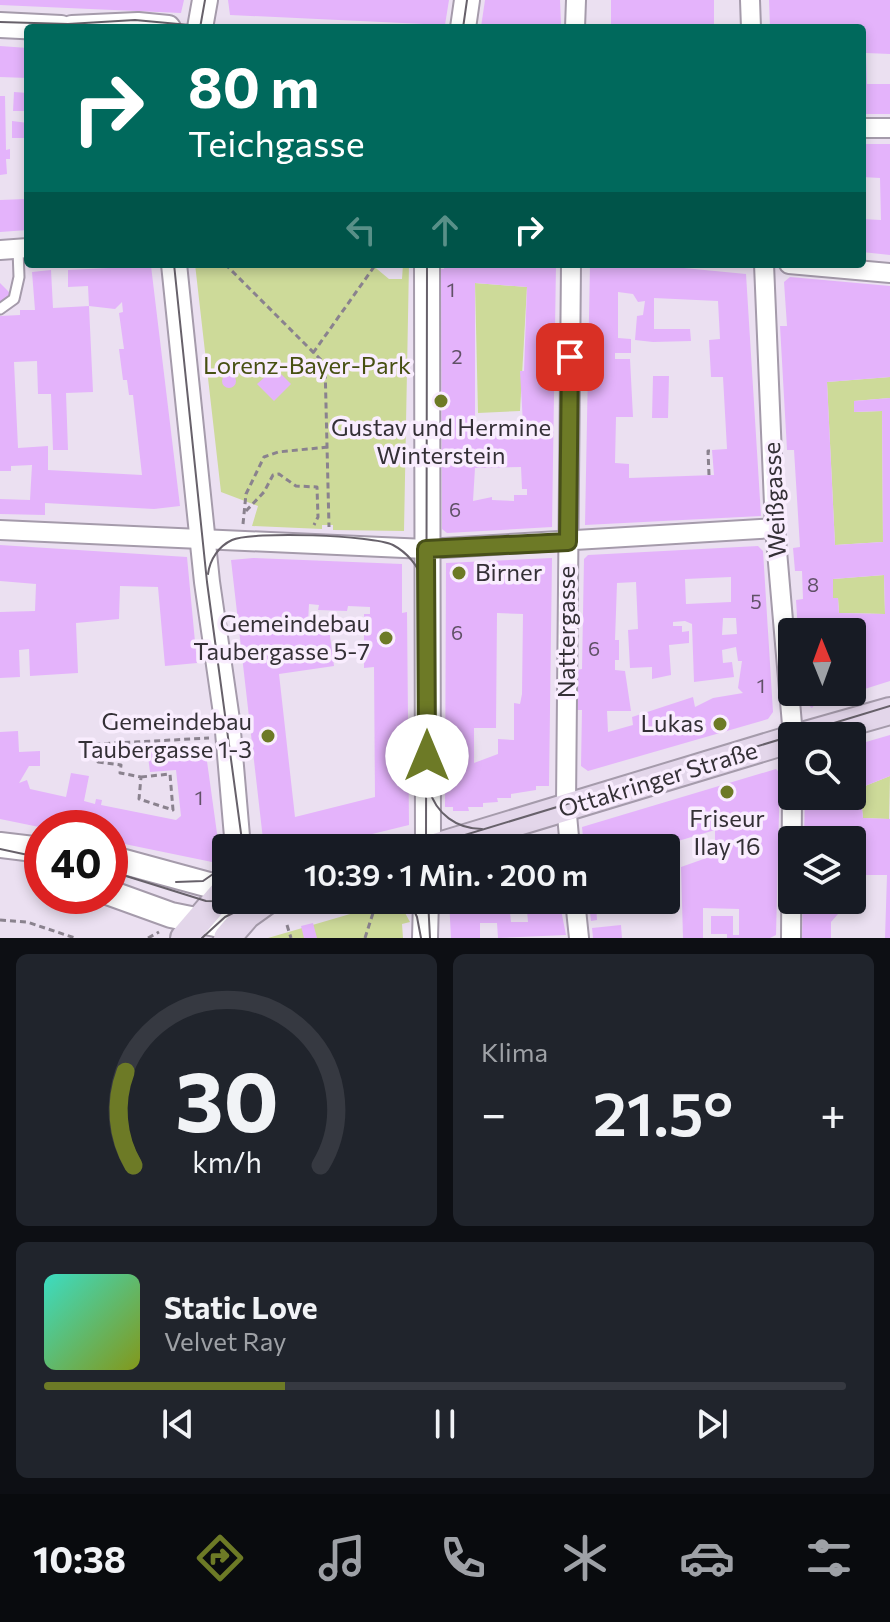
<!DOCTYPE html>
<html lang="de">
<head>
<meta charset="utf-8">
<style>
	body { margin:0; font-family:Commissioner,sans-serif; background:#20242c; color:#f1f3f6; height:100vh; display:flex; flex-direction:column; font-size:30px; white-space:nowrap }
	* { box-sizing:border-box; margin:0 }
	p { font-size:26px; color:#9ea1a6 }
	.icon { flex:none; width:44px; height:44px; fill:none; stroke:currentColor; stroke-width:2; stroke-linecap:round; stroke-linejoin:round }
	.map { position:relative; height:938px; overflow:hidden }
	.drawer { display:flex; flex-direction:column; gap:16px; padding:16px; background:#0d0f14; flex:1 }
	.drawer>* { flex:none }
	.top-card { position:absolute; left:24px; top:24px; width:842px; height:244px; border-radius:8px; box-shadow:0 4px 12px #0003; background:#00695c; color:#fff; overflow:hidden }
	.needle { width:52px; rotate:359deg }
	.controls { position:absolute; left:778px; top:618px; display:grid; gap:16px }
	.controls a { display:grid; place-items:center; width:88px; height:88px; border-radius:8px; background:#171b24; box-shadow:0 4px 12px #0003; font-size:40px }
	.speed { position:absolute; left:24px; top:810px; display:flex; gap:16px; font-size:40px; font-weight:700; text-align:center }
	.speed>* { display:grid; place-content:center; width:104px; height:104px; border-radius:50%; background:#171b24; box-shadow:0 4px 12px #0003; line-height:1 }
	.speed .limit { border:12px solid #d22; background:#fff; color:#111 }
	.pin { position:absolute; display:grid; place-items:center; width:68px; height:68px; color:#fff; margin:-34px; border-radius:16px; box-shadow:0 4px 12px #0006 }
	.me { position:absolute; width:88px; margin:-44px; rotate:0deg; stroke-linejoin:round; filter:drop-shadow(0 0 6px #0008) }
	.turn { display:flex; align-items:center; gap:28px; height:168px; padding:0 32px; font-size:36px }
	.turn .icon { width:104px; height:104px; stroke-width:2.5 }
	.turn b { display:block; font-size:56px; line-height:68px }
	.lanes { display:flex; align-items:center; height:76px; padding:0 32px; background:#0003; justify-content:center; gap:40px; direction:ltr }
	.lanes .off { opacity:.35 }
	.big { font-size:60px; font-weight:600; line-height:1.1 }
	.drawer .tile { flex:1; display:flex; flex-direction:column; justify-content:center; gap:12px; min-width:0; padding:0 28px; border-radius:12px; background:#20242c }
	.drawer .dial { align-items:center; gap:0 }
	.dial svg { height:208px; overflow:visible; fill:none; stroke:#363941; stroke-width:7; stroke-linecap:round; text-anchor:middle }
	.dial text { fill:#f1f3f6; stroke:none }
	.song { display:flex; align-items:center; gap:24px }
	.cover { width:96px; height:96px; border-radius:12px; background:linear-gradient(135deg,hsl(170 70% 55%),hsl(70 70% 35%)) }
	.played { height:8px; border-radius:4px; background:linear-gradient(90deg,#6d7a26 30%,#363941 30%) }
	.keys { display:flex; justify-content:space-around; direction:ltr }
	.heat { display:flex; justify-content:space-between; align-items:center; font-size:44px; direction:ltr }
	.drawer .tiles { flex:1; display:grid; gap:16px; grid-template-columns:1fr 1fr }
	.tile:last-child { grid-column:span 2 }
	.trip { position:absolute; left:212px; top:834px; width:468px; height:80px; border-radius:8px; background:#171b24; box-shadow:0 4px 12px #0003; font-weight:600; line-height:80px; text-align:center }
	.menu { display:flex; height:128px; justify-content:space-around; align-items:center; background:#090b0e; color:#9ea1a6 }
	.menu .icon { width:56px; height:56px }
	.menu .current { color:#6d7a26 }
	.menu b { font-size:36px; color:#f1f3f6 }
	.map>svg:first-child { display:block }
	.green { fill:#cdda99 }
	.building { fill:#e4b3fb; fill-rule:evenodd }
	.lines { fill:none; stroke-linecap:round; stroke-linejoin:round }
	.service-casing { stroke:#a59bab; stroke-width:13 }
	.minor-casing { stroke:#a59bab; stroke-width:22 }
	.tertiary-casing { stroke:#a59bab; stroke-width:28 }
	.secondary-casing { stroke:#a59bab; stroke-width:30 }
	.path { stroke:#8a828e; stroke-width:3; stroke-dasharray:6 4; stroke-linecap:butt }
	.service { stroke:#fff; stroke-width:9 }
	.minor { stroke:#fff; stroke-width:18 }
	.tertiary { stroke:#fff; stroke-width:24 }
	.secondary { stroke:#e3d6ea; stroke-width:26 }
	.tram { stroke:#67616a; stroke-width:2 }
	.route-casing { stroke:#474f19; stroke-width:20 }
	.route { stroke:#6d7a26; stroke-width:14 }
	.poi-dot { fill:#6d7a26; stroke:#f9edfe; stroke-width:3 }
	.labels { text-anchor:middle; stroke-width:7; stroke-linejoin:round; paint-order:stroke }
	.number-label { font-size:20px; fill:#605167 }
	.park-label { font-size:24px; fill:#475012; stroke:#f9edfe }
	.poi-label { font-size:24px; fill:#343036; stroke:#f9edfe; text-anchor:end }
	.street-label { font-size:24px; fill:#343036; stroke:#f9edfe }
</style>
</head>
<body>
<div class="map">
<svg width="890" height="938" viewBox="0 0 890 938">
	<rect width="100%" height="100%" fill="#ebe0f1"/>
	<g class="green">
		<path d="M195,264H371L389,279H402L403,264H409L404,531L333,530V525H322V529L252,526L258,506L221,492Z"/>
		<path d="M475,283L527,287L520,411L478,413Z"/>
		<path d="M890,377V398L854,401V412L882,411L883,542L835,545L827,382Z"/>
		<path d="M884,575L885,614L839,613L838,598H833V579Z"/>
		<path d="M890,776L889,819L863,818L860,788Z"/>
		<path d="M398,900L410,922L402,924L403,938H268Z"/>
	</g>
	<g class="building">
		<path d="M0,0H184L181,13L0,5Z"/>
		<path d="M228,0H449L445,25L230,15Z"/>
		<path d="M485,0H560L561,24L557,28L481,27Z"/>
		<rect x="611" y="0" width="103" height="28"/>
		<path d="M769,0H890V54L866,53L867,84H890V114H862V28H770Z"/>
		<path d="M0,46L28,48V78L0,77Z"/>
		<path d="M14,92L28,93V111H13Z"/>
		<path d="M0,96H5L6,150L10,149V159H6L7,174L0,175Z"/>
		<path d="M12,121L28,123V138H12Z"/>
		<path d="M862,144H890V255L862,252V219L881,220L880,178L862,177Z"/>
		<path d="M25,196H28V230L0,232V200L25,199Z"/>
		<path d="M444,264H556L552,527L447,533L442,529L441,269H444ZM475,283L527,287L524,371H520L523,424L514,428L516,435L482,436L485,428L475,426ZM521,467L522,489H527V495H514V501L492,500V497L473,501L475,468Z"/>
		<path d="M590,264H642L746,274L761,516L585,525ZM618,292L633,294L638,302L645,301L643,315L637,316L635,340L653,342L691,341L690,329H654V298L718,301L720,339L709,340L711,377H723L727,449L712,450L714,475L629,478V464L615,463L616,417H633L630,359H615V353H631V339L618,338Z"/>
		<path d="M151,266L180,506L154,509L45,503V515L0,514V499L30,500L32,465L11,466V471H0V316L20,315V310H35L32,272L51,270L53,308L89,306L93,392L66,393L68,450H53L51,394H38L37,361L14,362L18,448L48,446V470L142,475L133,395H129L127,380H123L119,349H124L119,313L123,312L122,302L115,309L89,306L88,286L68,287V270Z"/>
		<path d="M790,277L890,286V377L827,382L835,545L883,542L882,411L854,412V401L890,398V681L852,693V632H798L796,600L803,599L802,571H795L793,548L800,547L794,450H787L780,326H787L784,282ZM884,575L885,614L839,613L838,598H833V579Z"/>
		<path d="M0,283L9,292V299L0,308Z"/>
		<path d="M275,368L291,384L274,401L257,384Z"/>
		<circle cx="229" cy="381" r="7"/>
		<path d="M653,376H669L668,418H652Z"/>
		<path d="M0,545L187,557L197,663L165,666L158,587L120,586L119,619L76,623L78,673L30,676L29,649L19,650L20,677L0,678V612L35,611L36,584L0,581Z"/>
		<path d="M758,546L763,551L773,712L768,719L588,771L581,766L582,710H577L576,670L582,669L584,559L588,555ZM731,577V602L686,604L685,579ZM636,582L638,629L628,630L630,668L652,667V679L671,675L669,645L689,643V631L682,632V626H673V622L685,621L692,624L694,682L734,677L732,662L723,663L722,650L736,647L738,661H742L738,688L743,693L713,698L695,707L693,697L632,717L633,725L608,732L607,711H631L625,671L615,670V660H619V640H615L617,583ZM723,618H736L737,634L722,635Z"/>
		<path d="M253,558L402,564V613L407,612L409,825L315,848H264L231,560ZM309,604L319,605L318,610L347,611L348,606L370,607V614H364V668L374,667L375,797L295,817L279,674L334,666L328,621L308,623Z"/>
		<path d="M552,558L549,786H536V790L511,794V798H497L498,802L483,803V807H468L469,811H453V807H445L446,563ZM497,613L523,614L522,694L520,704L514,703V740L498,739V754L474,763V728H496Z"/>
		<path d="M809,692H852V693L815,704L812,708L807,704Z"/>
		<path d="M18,731L19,752L40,751V766H29L19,783L27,780L30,789L66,797L71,773L89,776L84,801L95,804L96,799L102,800L101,805L176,820L181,816L176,770L150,772L147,749L165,748L166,756L175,757L206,754L220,855L212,862L110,841V828H44L0,819V732Z"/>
		<path d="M890,735V776L860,788L863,818L890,819V938H885L887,875H862L861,890H852V840H804L805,796H836V805H840V798H851L852,746Z"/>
		<path d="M776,769L780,773L776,935L770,938H727V934H711V916H733V935H739V909L703,908V938H683L681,867L715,855V830L658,847L654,835L615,848H584L582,827Z"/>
		<path d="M546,838L553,843L554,848H515Z"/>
		<path d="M449,900H471V904L509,903L511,922H528L527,911L517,908L519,900H559L566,935L498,938L497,923H480V938H451Z"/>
		<path d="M803,900H838V914L831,922V938H802Z"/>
		<path d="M596,904L597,920L591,921L589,905Z"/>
		<path d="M313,923L317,938H304L301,926Z"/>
		<path d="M621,925L622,938H593L592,928Z"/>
	</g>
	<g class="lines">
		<g class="service-casing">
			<path id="service" d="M0,309L14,299L19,277L18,249"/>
		</g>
		<g class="minor-casing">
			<g id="minor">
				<path d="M750,0L751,28"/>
				<path d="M575,28L576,0"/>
				<path d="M862,128H890"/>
				<path d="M0,250L28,248"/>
				<path d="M764,264L775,528L793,736"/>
				<path d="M789,264L890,273"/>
				<path d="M0,530L426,549L775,528"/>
				<path d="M570,848L566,804L571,264"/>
				<path d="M575,900L579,938"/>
				<path d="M791,938L792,796"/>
			</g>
		</g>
		<g class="tertiary-casing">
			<g id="tertiary">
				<path d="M0,25L61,28"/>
				<path d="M72,28L138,25L168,28"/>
				<path d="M200,28L205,0"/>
				<path d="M463,28L467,0"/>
				<path d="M174,264L207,582L227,720L238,848"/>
				<path d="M427,264L428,848"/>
				<path d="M0,845L42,850"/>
				<path d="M110,858L224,889L226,885"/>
				<path d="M110,893L171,915L235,928"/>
				<path d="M425,938L426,900"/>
			</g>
		</g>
		<g class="secondary-casing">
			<g id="secondary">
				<path d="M802,736L890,711"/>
				<path d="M432,848L792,739"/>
				<path d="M184,938L226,889"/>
				<path d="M227,938L247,915L268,900"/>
			</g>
		</g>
		<g class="path">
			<path d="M225,264L325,364L329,527"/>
			<path d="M313,353L376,264"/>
			<path d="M709,475L708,451H712"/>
			<path d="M246,511L264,492L273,475L279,474L296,486L317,487L318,517L314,525"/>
			<path d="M243,524L246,494L264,457L278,452L328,447"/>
			<path d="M141,777L170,774L173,810L139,799L141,777L120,773L121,765L98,762V744L209,738"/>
			<path d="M0,920L27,922L75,938"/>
			<path d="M287,925L291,938"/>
			<path d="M148,938L159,932"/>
			<path d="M365,938L373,913L394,904V900"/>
		</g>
		<use href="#service" class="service"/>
		<use href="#minor" class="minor"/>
		<use href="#tertiary" class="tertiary"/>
		<use href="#secondary" class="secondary"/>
		<g class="tram">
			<path d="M0,22L68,24L135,20L222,28"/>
			<path d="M200,28L205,0"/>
			<path d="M463,28L467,0"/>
			<path d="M174,264L207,582L243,848"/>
			<path d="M208,574C210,559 219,546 232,540C252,531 373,535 393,545C408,553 418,566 424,582"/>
			<path d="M429,789C436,814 457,829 482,829"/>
			<path d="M422,848L890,706"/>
			<path d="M426,848L427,264"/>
			<path d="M0,849L42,858"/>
			<path d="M110,871L206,901L259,902"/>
			<path d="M176,882L203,881L226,865"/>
			<path d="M409,900L417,917L421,938"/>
			<path d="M428,900L430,938"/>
			<path d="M202,938L225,917L247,906"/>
		</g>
	</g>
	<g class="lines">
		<g class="route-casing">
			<path id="route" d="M427,756L426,549L568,542L570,357"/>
		</g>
		<use href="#route" class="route"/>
	</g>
	<g class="poi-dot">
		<circle cx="441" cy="401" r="8"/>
		<circle cx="459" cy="573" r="8"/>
		<circle cx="386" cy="638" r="8"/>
		<circle cx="720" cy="724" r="8"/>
		<circle cx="268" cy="736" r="8"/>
		<circle cx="727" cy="792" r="8"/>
	</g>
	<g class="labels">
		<g class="number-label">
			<text x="451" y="297">1</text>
			<text x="457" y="364">2</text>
			<text x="455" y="517">6</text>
			<text x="813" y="592">8</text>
			<text x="756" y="609">5</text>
			<text x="457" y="640">6</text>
			<text x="594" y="656">6</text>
			<text x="761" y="693">1</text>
			<text x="199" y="805">1</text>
		</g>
		<g class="park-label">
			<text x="307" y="374">Lorenz-Bayer-Park</text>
		</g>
		<g class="poi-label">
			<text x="441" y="436" text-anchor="middle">Gustav und Hermine<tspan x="441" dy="28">Winterstein</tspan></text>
			<text x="475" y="581" text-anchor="start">Birner</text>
			<text x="370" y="632">Gemeindebau<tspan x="370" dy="28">Taubergasse 5-7</tspan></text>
			<text x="252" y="730">Gemeindebau<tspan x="252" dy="28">Taubergasse 1-3</tspan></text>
			<text x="704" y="732">Lukas</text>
			<text x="727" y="827" text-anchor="middle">Friseur<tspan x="727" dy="28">Ilay 16</tspan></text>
		</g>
		<g class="street-label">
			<text transform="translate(775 500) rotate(-93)" y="8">Weißgasse</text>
			<text transform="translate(567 632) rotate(-90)" y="8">Nattergasse</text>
			<text transform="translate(658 780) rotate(-17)" y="8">Ottakringer Straße</text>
		</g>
	</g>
</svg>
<div class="controls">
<a><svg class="needle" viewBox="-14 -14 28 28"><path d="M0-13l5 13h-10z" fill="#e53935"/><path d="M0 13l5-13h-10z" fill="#9ea1a6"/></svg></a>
<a><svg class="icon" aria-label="search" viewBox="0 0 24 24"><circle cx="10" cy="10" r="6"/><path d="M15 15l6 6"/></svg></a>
<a><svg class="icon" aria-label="layers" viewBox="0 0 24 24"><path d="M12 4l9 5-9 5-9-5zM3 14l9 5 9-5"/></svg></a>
</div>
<div class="speed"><div class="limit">40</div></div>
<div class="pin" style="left:570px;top:357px;background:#d93025"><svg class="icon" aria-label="arrive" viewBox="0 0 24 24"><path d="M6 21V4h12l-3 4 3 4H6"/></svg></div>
<svg class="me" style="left:427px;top:756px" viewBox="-20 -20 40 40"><circle r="19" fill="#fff"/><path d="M0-13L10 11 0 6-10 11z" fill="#6d7a26"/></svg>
<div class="trip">10:39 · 1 Min. · 200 m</div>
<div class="top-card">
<div class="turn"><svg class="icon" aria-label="right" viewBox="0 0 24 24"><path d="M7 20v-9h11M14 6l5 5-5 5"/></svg><div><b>80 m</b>Teichgasse</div></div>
<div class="lanes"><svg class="icon off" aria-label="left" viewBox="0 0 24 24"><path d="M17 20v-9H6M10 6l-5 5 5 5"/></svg><svg class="icon off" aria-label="ahead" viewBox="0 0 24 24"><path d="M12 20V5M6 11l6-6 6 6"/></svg><svg class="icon" aria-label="right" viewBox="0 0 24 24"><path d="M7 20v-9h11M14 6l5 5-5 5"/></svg></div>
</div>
</div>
<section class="drawer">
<div class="tiles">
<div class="tile dial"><svg viewBox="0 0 100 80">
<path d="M14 69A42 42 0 1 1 86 69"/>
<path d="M14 69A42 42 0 0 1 11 33" stroke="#6d7a26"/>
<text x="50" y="56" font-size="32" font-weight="700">30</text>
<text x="50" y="72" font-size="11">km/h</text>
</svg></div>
<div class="tile"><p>Klima</p>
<div class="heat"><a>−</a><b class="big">21.5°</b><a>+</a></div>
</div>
<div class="tile">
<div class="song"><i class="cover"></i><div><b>Static Love</b><p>Velvet Ray</p></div></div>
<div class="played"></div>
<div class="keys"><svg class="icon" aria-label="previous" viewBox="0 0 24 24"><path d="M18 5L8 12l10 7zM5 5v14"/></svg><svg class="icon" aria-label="pause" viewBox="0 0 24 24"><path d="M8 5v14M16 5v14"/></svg><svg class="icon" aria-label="next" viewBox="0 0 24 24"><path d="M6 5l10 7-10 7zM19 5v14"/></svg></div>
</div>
</div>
</section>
<nav class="menu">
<b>10:38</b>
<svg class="icon current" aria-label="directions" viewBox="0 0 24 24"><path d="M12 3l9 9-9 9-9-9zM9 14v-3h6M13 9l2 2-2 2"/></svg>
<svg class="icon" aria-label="music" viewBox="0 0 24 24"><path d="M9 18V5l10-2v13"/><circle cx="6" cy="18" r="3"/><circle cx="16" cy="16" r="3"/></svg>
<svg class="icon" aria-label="phone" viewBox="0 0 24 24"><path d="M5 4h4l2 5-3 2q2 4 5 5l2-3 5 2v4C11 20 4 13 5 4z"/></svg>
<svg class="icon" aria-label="climate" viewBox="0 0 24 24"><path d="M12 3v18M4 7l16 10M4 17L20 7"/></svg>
<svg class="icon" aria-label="car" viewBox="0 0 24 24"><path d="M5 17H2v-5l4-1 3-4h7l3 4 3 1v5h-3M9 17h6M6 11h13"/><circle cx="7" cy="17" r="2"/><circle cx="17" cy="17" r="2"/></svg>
<svg class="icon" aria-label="filters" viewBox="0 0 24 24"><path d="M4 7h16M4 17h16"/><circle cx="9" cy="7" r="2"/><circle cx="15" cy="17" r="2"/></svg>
</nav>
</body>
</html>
